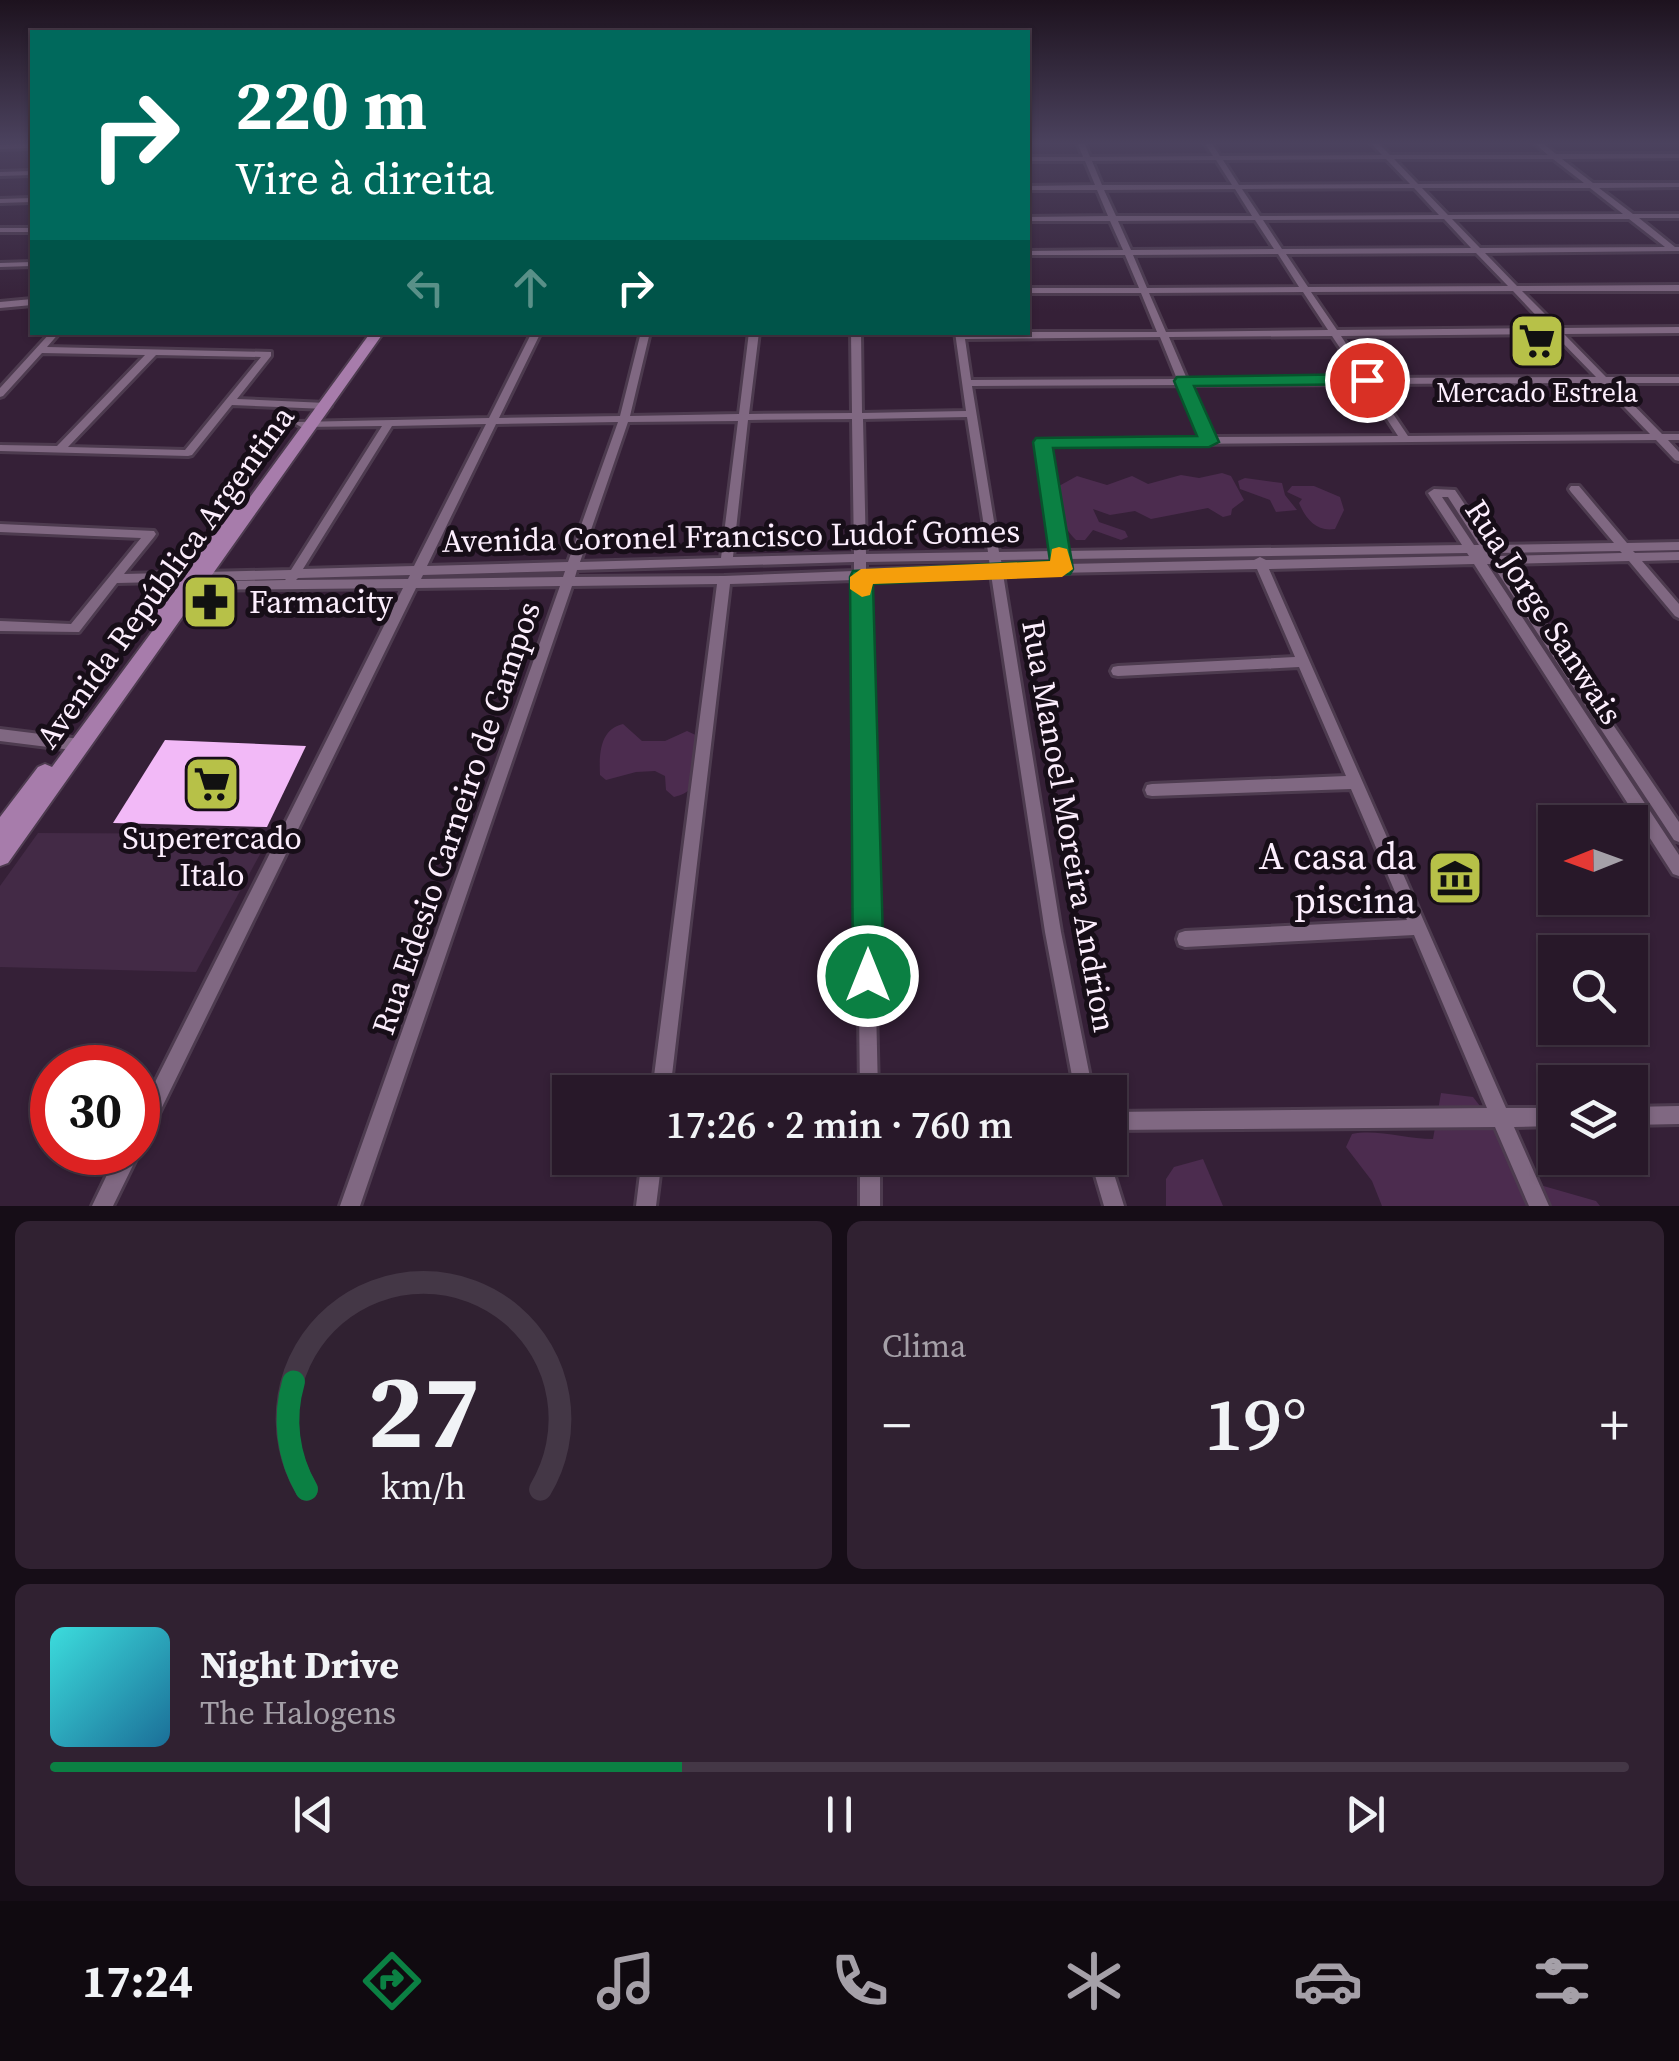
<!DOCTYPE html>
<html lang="pt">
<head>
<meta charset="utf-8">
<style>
	body { margin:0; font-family:"Source Serif 4",serif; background:#302131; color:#f1f3f6; height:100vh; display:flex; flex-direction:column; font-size:38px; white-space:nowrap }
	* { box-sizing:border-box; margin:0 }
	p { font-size:32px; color:#a5a0a8 }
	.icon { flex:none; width:55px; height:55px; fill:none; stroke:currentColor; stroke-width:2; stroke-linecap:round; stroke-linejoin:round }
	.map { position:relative; height:1206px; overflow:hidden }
	.panel { display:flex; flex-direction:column; gap:15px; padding:15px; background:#160d17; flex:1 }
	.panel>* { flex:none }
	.guide { position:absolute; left:30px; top:30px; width:1000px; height:305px; border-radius:0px; box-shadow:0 2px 8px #0004,0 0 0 2px #443746; background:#00695c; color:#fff; overflow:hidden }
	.needle { width:65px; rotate:269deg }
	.buttons { position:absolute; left:1538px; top:805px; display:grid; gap:20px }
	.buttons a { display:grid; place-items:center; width:110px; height:110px; border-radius:0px; background:#281829; box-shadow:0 2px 8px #0004,0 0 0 2px #443746; font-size:50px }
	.speed { position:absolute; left:30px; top:1045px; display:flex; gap:20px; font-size:50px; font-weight:700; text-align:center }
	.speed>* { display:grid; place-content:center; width:130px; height:130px; border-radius:50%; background:#281829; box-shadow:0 2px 8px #0004,0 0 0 2px #443746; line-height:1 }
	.speed .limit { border:15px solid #d22; background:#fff; color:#111 }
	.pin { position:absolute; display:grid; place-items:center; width:85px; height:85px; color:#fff; margin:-42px; border:5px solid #fff; border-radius:50%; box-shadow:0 2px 10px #0007 }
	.me { position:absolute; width:110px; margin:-55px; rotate:0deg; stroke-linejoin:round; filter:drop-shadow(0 0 8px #0008) }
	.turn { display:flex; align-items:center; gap:35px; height:210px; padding:0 40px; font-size:45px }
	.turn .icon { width:130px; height:130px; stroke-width:2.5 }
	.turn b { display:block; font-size:70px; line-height:85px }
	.lanes { display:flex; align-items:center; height:95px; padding:0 40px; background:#0003; justify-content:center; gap:50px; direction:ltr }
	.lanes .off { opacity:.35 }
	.big { font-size:75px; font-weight:600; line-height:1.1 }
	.panel .widget { flex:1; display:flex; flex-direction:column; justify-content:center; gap:15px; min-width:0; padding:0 35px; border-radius:15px; background:#302131 }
	.panel .dial { align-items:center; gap:0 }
	.dial svg { height:260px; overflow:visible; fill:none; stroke:#443746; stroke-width:7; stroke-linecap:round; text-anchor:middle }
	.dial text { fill:#f1f3f6; stroke:none }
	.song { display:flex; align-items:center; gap:30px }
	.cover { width:120px; height:120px; border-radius:15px; background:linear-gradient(135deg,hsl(180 70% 55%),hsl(200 70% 35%)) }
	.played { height:10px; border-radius:5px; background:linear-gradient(90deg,#0b8043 40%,#443746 40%) }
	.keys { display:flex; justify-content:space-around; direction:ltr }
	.heat { display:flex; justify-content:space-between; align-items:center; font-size:55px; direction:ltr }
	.panel .tiles { flex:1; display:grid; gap:15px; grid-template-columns:1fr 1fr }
	.widget:last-child { grid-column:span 2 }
	.trip { position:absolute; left:552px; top:1075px; width:575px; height:100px; border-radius:0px; background:#281829; box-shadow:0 2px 8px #0004,0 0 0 2px #443746; font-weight:600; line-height:100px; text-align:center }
	.menu { display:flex; height:160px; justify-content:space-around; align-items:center; background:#100a10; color:#a5a0a8 }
	.menu .icon { width:70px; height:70px }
	.menu .selected { color:#0b8043 }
	.menu b { font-size:45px; color:#f1f3f6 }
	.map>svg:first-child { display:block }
	.built { fill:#432a46 }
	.green { fill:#4c2c4f }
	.building { fill:#f2b9f7 }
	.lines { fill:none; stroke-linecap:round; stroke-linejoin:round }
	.minor-casing { stroke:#4d3b4f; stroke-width:6 }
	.major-casing { stroke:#4d3b4f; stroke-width:4 }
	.minor { fill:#806882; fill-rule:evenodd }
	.major { fill:#a77cab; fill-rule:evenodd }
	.route { fill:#0b8043; stroke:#07532c; stroke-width:2.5 }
	.slow { fill:#f59e0b }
	.labels { text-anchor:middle; stroke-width:10; stroke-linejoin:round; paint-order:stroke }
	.far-poi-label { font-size:28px; fill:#fceefd; stroke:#170e18 }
	.street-label { font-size:32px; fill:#fceefd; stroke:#170e18 }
	.poi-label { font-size:32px; fill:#fceefd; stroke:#170e18; text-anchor:start }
	.near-poi-label { font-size:38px; fill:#fceefd; stroke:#170e18; text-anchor:end }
</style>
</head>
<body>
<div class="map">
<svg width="1679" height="1206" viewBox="0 0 1679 1206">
	<rect width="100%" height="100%" fill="#352037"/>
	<path class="built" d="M38,833L271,834L196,972L0,967V886Z"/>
	<g class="green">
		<path d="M1222,473L1231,476L1244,500L1232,509L1231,515L1223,517L1208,508L1151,519L1135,511L1110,515L1093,509L1099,522L1125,531L1128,537L1121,540L1093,530L1085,540H1076C1062,527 1053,504 1059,486L1077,476L1107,485L1132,476L1148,484L1181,475L1199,478Z"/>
		<path d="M1245,478L1282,483L1285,495L1297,510L1276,512L1270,500L1240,489L1238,481Z"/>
		<path d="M1292,486H1314L1340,497L1344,510L1335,529C1316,532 1306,519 1299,503L1302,499L1287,492Z"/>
		<path d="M623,724L642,741H665L687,731L702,738C699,763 703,791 674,797L666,790L665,776L655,771L636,772L606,780L600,775C599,754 600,729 623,724Z"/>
		<path d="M1441,1093L1473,1097L1497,1128L1526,1181L1596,1201L1600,1206H1382L1372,1181L1346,1147L1352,1134C1377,1129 1406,1139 1433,1139Z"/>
		<path d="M1203,1159L1223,1206H1166V1179L1174,1167Z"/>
	</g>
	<path class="building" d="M165,740L306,746L267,827L113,823Z"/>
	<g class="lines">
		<g class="minor-casing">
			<g id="minor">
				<path d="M1077,142H1084L1090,157L1213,156L1204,142H1211L1220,156L1382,155L1370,142H1377L1390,155H1548L1533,142H1541L1556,154H1679V158L1562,159L1593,183H1679V187L1599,188L1633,214H1679V218H1639L1675,247H1679V251L1485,253L1517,286L1679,285V291H1522L1559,328L1679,327V333L1564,334L1606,377H1679V383H1612L1662,434H1679V440H1668L1679,452V461L1675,460L1656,440L1049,445L1065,551L1462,545L1428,493L1434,489L1455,490L1492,545L1614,543L1571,492L1569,489L1571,486H1579L1627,543L1679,542V550L1633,551L1635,553L1679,552V560L1642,561L1679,604V618L1675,616L1629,561L1504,564L1679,822V842L1674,840L1492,564H1487L1679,855V876L1673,874L1474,564L1269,569L1506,1108H1555V1126L1514,1127L1549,1206H1529L1495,1127L1110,1130V1112L1487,1108L1414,935L1185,947L1179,945L1177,939L1179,933L1185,931L1407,920L1351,789L1152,796L1147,795L1145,790L1147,785L1152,784L1346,776L1299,667L1118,676L1113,675L1111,671L1113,667L1118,666L1295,657L1257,569L1003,574L1061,932L1093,1092H1075L1045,932L991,574L866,579L878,1092H860L854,580L730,584L670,1092H652L717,584L572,586L360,1206H340L560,586L416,588L145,1142L138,1144V1116L403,588L187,590L181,586L187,582L286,580L285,579L117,583L79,632L0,631V621L71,624L141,538L0,532V524L154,531L156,534L154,537L124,574L291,570L382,426L301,427L296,424L297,422L489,418L532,332H541L499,418L620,416L641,332H650L630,416L739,414L749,332H759L749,414L852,413L851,332H861L862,413L966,411L955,332H1157L1141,293H1028V288H1139L1125,255H1028V251L1123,250L1110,221H1028V217L1108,216L1097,190H1028V186L1095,185L1085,161H1028V157H1083ZM1386,159L1410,184L1239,185L1223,160ZM1394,159H1553L1584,183L1418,184ZM1216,160L1232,185H1102L1092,161ZM1414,188L1439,215L1260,216L1242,189ZM1422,188H1590L1623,214L1448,215ZM1235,189L1252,216H1116L1104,190ZM1444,219L1471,248L1282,249L1263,220ZM1452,219H1629L1665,247L1480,248ZM1255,220L1274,249L1131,250L1118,221ZM1476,253L1508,286L1308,287L1286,254ZM1278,254L1299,287L1147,288L1133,255ZM1513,291L1548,328L1337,330L1311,292ZM1303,292L1328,330L1166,332L1149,293ZM1554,334L1596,377L1369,378L1341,336ZM1332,336L1360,378L1187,379L1169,337ZM1160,337L1177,379L971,380L965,339ZM1601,383L1650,434L1408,436L1373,384ZM1364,384L1398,436L1213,437L1190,385ZM1180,385L1202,438L1039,440L1038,442L1053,551L999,552L972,386ZM967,417L988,552L866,554L863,419ZM852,419L854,554L733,557L748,420ZM738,421L721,558L580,562L628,422ZM618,422L568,562L427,566L496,424ZM486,424L414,566L303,569L392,426ZM1442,497H1448L1479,545H1474ZM1620,551L1622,553L1499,556L1497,553ZM1467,553L1469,556L1266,560L1260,557L1254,560L1066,564L1067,559ZM1055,559L1056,564L1002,566L1001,560ZM989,560L990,566L866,570V562ZM854,562V571L724,576L575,577L577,570ZM565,571L563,577L421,579L423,575ZM410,575L408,579L296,580L298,578Z"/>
				<path d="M32,144V148L0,149V145Z"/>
				<path d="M32,171V175L0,176V172Z"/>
				<path d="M32,198V202L0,203V199Z"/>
				<rect x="0" y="228" width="32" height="4"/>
				<path d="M32,262V266L0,267V263Z"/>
				<path d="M32,299V305L0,308V302Z"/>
				<path d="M51,332H60L47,347L271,352V356L237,399L326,403L331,406L326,409L232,405L192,455L188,456L0,451V445L57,446L145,355L42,353L3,396L0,397V388ZM156,355L261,357L185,450L68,447Z"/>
				<path d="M0,729L80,739L85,741L87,745L85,749L80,751L0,741Z"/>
				<path d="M1679,1106V1124L1630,1125V1107Z"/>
				<path d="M138,1149L139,1152L136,1159L113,1206H92L118,1152H138Z"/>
				<path d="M642,1158H662L656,1206H636Z"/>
				<rect x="860" y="1158" width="20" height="48"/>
				<path d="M1090,1158H1109L1124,1206H1104Z"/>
			</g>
		</g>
		<g class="major-casing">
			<path id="major" d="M371,332H384L8,863L0,866V817L38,767L45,764L52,767L154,629L148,627L145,622L148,617L233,502L245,504Z"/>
		</g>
		<use href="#minor" class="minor"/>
		<use href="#major" class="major"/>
	</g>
	<linearGradient id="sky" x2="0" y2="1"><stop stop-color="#1d121e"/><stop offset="0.46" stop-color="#4b425e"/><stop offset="1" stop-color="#4b425e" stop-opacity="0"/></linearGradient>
	<rect width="1679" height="311" fill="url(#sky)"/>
	<path class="route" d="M1367,374L1376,380L1373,384L1194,386L1219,442L1209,447L1053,448L1073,569L1070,574L873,584L884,976L879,987L868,991L857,987L853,976L850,577L853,571L1050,561L1033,442L1036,438L1197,436L1174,381L1177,377Z"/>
	<path class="slow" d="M1059,547L1067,549L1073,569L1062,577L873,584L870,595L862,597L850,589V577L861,569L1050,561L1052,549Z"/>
	<defs>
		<g id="supermarket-square" transform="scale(2.875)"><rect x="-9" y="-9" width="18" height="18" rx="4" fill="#b7c148" stroke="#170e18"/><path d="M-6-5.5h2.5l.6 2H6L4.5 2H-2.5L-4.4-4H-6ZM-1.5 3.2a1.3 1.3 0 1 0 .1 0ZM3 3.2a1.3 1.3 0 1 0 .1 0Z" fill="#111"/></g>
		<g id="pharmacy-square" transform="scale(2.875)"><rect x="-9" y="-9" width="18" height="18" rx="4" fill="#b7c148" stroke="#170e18"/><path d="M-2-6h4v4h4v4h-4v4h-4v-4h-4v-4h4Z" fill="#111"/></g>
		<g id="museum-square" transform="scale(2.875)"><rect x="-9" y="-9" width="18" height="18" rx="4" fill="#b7c148" stroke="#170e18"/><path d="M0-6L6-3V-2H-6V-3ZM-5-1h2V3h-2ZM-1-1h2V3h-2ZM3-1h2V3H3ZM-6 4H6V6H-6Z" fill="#111"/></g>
	</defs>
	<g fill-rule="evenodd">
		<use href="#supermarket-square" x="1537" y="341"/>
		<use href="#pharmacy-square" x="210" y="602"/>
		<use href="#supermarket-square" x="212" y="784"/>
		<use href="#museum-square" x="1455" y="878"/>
	</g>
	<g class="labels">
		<g class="far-poi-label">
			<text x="1537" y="402">Mercado Estrela</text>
		</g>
		<g class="street-label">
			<text transform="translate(731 536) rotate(-1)" y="11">Avenida Coronel Francisco Ludof Gomes</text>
			<text transform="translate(165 577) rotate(-54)" y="11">Avenida República Argentina</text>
			<text transform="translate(1544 612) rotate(57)" y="11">Rua Jorge Sanwais</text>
			<text transform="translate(456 818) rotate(-71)" y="11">Rua Edesio Carneiro de Campos</text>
			<text transform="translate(1069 826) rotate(80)" y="11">Rua Manoel Moreira Andrion</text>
		</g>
		<g class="poi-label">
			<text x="249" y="613">Farmacity</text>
			<text x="212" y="849" text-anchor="middle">Superercado<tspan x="212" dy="37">Italo</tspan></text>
		</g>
		<g class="near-poi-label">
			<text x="1416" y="869">A casa da<tspan x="1416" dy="44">piscina</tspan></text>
		</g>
	</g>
</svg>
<div class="buttons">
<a><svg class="needle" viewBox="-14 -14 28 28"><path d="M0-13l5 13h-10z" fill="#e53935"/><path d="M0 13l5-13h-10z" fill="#a5a0a8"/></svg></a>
<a><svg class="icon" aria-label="search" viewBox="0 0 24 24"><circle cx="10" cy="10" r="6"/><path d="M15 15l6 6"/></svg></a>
<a><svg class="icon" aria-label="layers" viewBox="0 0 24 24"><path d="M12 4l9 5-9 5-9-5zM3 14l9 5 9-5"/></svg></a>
</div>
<div class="speed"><div class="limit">30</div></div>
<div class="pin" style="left:1367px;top:380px;background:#d93025"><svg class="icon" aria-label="arrive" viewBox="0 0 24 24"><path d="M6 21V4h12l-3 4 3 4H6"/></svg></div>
<svg class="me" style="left:868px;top:976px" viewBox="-20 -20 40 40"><circle r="17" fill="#0b8043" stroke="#fff" stroke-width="3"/><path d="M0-11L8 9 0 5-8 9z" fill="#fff"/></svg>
<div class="trip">17:26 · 2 min · 760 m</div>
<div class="guide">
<div class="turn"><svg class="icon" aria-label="right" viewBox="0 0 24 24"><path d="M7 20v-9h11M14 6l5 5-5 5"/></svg><div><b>220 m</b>Vire à direita</div></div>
<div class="lanes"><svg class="icon off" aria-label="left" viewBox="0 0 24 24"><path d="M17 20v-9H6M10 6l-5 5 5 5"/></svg><svg class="icon off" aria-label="ahead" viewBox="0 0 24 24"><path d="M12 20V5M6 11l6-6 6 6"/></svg><svg class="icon" aria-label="right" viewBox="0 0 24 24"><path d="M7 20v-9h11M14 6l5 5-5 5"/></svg></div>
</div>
</div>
<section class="panel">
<div class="tiles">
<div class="widget dial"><svg viewBox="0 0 100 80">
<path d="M14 69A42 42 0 1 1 86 69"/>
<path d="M14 69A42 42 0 0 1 10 36" stroke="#0b8043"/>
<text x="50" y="56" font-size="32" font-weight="700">27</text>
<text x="50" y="72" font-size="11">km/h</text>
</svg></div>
<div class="widget"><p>Clima</p>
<div class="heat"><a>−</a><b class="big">19°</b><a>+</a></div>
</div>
<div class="widget">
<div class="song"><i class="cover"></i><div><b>Night Drive</b><p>The Halogens</p></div></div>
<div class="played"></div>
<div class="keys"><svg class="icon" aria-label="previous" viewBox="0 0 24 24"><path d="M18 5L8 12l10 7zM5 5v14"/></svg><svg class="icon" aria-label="pause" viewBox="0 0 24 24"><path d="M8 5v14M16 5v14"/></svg><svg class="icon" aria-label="next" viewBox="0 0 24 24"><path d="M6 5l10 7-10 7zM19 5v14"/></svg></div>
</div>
</div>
</section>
<nav class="menu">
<b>17:24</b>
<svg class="icon selected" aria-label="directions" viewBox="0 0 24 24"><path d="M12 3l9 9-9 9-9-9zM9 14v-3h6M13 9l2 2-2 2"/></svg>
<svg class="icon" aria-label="music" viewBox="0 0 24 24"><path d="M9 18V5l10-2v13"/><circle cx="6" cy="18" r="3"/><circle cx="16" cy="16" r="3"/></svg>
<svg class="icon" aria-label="phone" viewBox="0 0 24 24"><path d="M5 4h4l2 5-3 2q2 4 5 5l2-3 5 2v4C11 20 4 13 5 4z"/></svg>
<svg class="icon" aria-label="climate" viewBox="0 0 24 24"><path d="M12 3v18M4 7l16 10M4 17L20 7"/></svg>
<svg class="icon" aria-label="car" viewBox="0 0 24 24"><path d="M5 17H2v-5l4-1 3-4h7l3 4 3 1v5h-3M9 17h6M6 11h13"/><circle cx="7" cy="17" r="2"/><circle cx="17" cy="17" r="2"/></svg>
<svg class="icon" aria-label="filters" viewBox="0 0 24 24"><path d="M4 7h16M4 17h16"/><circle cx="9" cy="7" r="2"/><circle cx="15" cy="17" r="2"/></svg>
</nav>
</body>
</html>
